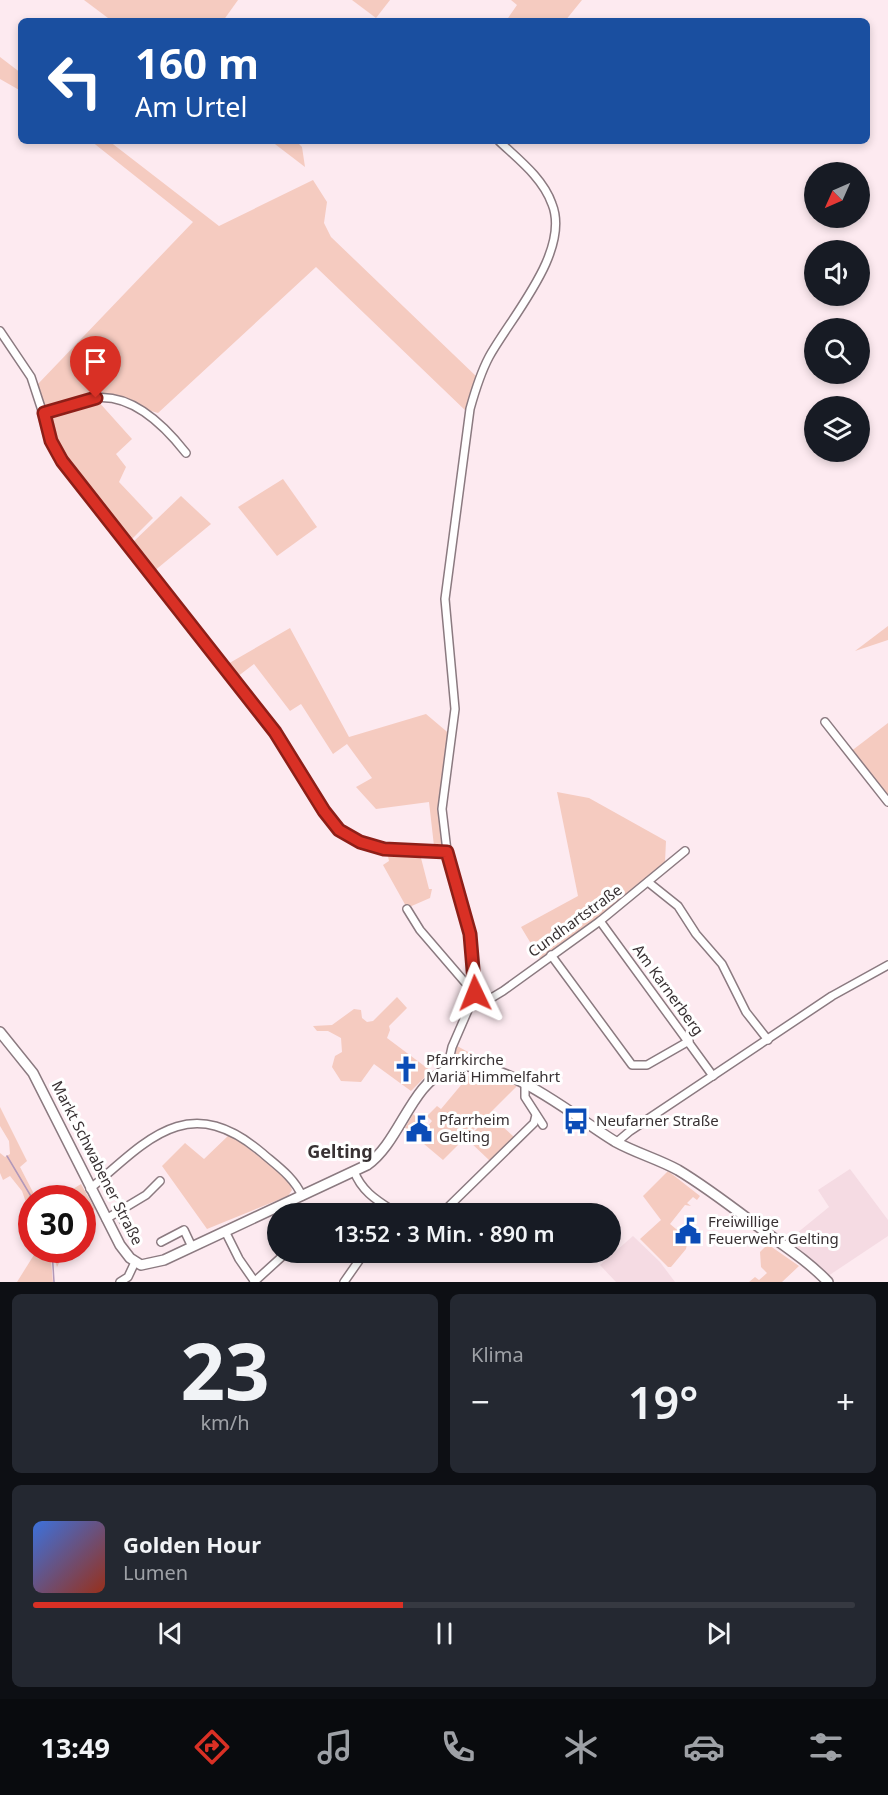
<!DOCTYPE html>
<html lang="de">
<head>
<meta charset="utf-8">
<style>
	body { margin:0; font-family:"Noto Sans",sans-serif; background:#242831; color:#f1f3f6; height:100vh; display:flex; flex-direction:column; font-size:22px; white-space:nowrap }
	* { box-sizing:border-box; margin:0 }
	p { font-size:20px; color:#9ea1a6 }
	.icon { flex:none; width:33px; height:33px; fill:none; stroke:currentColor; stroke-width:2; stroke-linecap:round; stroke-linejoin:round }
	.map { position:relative; height:1282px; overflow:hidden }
	.drawer { display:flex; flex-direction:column; gap:12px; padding:12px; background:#0d0f14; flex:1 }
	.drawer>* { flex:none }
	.guide { position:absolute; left:18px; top:18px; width:852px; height:126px; border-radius:9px; box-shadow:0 3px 9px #0003; background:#1a4fa0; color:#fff; overflow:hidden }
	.needle { width:39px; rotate:225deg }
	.tools { position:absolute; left:804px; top:162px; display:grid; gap:12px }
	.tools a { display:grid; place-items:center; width:66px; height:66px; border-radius:50%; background:#171b24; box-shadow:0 3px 9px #0003; font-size:30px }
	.speed { position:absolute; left:18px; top:1185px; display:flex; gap:12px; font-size:30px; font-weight:700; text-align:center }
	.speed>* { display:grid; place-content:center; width:78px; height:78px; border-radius:50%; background:#171b24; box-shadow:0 3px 9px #0003; line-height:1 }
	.speed .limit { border:9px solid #d22; background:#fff; color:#111 }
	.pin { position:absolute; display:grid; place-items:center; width:51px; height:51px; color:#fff; margin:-62px -26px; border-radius:50% 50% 50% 0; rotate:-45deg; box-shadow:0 0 6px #0007 }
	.pin .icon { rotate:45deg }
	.me { position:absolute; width:66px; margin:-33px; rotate:358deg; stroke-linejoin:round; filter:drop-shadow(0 0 4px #0008) }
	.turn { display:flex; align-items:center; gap:21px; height:126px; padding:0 18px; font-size:27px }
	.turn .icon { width:78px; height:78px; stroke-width:2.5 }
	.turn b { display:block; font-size:42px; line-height:51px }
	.big { font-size:45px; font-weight:600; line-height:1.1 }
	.drawer .tile { flex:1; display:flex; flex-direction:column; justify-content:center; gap:9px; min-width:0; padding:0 21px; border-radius:9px; background:#242831 }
	.drawer .dial { align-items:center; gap:0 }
	.dial b { font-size:78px; line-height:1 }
	.song { display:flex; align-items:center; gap:18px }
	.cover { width:72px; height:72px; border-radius:9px; background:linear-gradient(135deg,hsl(220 70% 55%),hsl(10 70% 35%)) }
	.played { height:6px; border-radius:3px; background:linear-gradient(90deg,#d93025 45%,#363941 45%) }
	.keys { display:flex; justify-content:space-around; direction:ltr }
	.heat { display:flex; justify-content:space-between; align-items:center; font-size:33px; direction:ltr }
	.drawer .tiles { flex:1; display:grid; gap:12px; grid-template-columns:1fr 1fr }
	.tile:last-child { grid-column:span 2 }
	.trip { position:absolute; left:267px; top:1203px; width:354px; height:60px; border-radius:30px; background:#171b24; box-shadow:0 3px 9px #0003; font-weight:600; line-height:60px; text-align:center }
	.tab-bar { display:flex; height:96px; justify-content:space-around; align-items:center; background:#090b0e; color:#9ea1a6 }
	.tab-bar .icon { width:42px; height:42px }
	.tab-bar .active { color:#d93025 }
	.tab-bar b { font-size:27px; color:#f1f3f6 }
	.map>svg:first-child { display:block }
	.built { fill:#f5dbe3 }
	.green { fill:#f5cbc0 }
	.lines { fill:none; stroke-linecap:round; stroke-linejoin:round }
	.stream { stroke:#b298b9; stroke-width:1.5 }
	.street-casing { stroke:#8b7a80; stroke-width:10 }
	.secondary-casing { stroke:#8b7a80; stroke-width:12 }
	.street { stroke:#fff; stroke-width:7 }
	.secondary { stroke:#fff; stroke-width:9 }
	.route-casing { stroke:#8d1f18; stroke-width:15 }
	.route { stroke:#d93025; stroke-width:10 }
	.labels { text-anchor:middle; stroke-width:6; stroke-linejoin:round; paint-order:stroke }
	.street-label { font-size:15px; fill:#383133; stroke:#fff }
	.poi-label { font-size:15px; fill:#383133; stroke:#fff; text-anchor:start }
	.quarter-label { font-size:18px; font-weight:bold; fill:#383133; stroke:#fff }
</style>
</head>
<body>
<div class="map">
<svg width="888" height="1282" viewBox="0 0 888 1282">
	<rect width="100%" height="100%" fill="#fdeaf0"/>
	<g class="built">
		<path d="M850,1169L888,1220V1236L828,1276L786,1242L829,1207L818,1190Z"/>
		<path d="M633,1236L660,1262L675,1282H616L600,1265Z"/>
	</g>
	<g class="green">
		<path d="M84,0H238L223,21H112Z"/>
		<path d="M352,0H390L376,18Z"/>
		<path d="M511,0H582L565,21H506L517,5Z"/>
		<path d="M0,57L21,73V91L0,79Z"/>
		<path d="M91,141H109L219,226L313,180L327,202L324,223L331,237L478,378L468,413L316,267L158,413L99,396L50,409L44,405L37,385L193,222Z"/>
		<path d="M271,141H296L302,147L305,167Z"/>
		<path d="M97,400L132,439L116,454L126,467L119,482L153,518L129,542C101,507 55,464 49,419L58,411Z"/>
		<path d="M283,479L317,527L277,556L238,507Z"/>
		<path d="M181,496L211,524L153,572L131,544Z"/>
		<path d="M888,626V640L855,651Z"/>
		<path d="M290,628L349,737L426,714L452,736L447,760L444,844L434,846L429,802L376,809L356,787L372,778L347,744L333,754L301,704L290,711L254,664L237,677L226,665Z"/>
		<path d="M888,723V800L850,752Z"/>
		<path d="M557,792L589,798L666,841L665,862C645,883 623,904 598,921C579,933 556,943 542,962L521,927L578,896Z"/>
		<path d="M387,852L443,854V858L433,855L421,858L429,889H432L430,898L407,908L383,865L389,861Z"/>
		<path d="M397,997L407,1008L389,1026L390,1030L387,1038L431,1071L411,1091L374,1064L361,1082L341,1081L332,1067L335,1056L342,1052L341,1038L328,1031H317L313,1026L332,1025L354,1009L361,1010L362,1018L367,1022L373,1021Z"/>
		<path d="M457,1046L483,1060L482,1062L457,1061L454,1059Z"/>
		<path d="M472,1072L517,1086L443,1160L405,1128L413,1114L427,1127L432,1121L427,1116L437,1106L441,1109Z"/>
		<path d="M0,1107L27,1161L20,1167L36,1198H32L31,1217L22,1191L10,1176L3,1180L0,1173V1153L5,1157L10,1154L9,1141L0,1126Z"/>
		<path d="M490,1115L514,1137L490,1161L467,1139Z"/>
		<path d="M230,1134L288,1179L292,1190L288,1196L207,1229L162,1166L185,1143L204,1159Z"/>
		<path d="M668,1171L700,1196L697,1200L693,1197L687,1203L691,1206L685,1205L670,1224L682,1234L679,1237L687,1244L686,1249L671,1267H668L640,1239L661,1220L643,1196Z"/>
		<path d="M81,1184L95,1209L83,1217L82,1198H58Z"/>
		<path d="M766,1243L799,1266L782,1282H749L755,1277L759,1280L767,1273L761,1267L760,1252L766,1246Z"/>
		<path d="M37,1250H72L62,1257L57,1267L52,1251L50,1250L53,1282H17Z"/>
	</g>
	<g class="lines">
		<g class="stream">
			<path d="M7,1156L32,1198"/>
			<path d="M52,1250L54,1282"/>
		</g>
		<g class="street-casing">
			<g id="street">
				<path d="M0,331L31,377L52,441L62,461L275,732L333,823C361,854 403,850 441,850L447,851L450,856L470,934L475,994L452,1047L450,1056L452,1068"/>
				<path d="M44,413C59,409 74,403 89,399C129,390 164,425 186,453"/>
				<path d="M825,722L888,802"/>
				<path d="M447,851L442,809L455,709L445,599L470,409C475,391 480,374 489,357C511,317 571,251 552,204C543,178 518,159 499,141"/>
				<path d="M648,882L678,906L696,934L722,964L746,1012L768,1040"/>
				<path d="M407,909L420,930L475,994"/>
				<path d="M600,921L713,1076"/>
				<path d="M551,955L632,1065H647L689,1041"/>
				<path d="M475,1000H488L503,991L600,921L685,851"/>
				<path d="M525,1085V1097L543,1125"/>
				<path d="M617,1142L630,1131L832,996L888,965"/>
				<path d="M354,1171C362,1193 380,1202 398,1214"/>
				<path d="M90,1189C147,1140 188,1091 261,1152C276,1165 294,1177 302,1196"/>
				<path d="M118,1211L134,1239"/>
				<path d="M441,1214L534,1123L536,1115"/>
				<path d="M106,1219L146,1195L160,1181"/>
				<path d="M225,1231L239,1259L255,1282"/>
				<path d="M161,1242L184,1230L192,1247"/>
				<path d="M471,1252L475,1255"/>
				<path d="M120,1282L128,1277L135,1262"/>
				<path d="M254,1282L287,1252"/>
				<path d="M344,1282L365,1252"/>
			</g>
		</g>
		<g class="secondary-casing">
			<path id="secondary" d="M0,1032L33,1073L120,1245L130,1258L141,1265L164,1260L367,1165C400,1142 411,1083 449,1069C500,1051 575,1118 616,1142C636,1153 658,1159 678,1170C708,1188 736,1210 764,1231C786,1247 809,1262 828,1282"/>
		</g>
		<use href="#street" class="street"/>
		<use href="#secondary" class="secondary"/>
	</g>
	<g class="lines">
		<g class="route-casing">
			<path id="route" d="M96,398L44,413L51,441L62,461L275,732L324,811L339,830L360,842L384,849L447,852L470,934L475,993"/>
		</g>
		<use href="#route" class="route"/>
	</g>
	<defs>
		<g id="church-bare" transform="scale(2.07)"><path d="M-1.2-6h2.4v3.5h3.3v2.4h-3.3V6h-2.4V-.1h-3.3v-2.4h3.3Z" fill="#0b4cb7" stroke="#fff" stroke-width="2.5" paint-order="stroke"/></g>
		<g id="bus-bare" transform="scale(2.07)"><path d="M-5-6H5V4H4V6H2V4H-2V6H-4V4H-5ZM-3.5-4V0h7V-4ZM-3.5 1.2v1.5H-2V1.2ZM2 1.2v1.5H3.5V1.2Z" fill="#0b4cb7" stroke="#fff" stroke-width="2.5" paint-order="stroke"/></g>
		<g id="civic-bare" transform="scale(2.07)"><path d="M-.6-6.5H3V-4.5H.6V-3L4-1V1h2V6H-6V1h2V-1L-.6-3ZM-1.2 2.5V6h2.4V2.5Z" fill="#0b4cb7" stroke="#fff" stroke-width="2.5" paint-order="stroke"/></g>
	</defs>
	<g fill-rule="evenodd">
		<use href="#church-bare" x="406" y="1069"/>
		<use href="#bus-bare" x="576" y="1121"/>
		<use href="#civic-bare" x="419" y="1129"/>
		<use href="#civic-bare" x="688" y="1231"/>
	</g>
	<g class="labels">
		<g class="street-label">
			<text transform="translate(575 921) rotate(-36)" y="5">Cundhartstraße</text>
			<text transform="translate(668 990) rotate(54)" y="5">Am Karnerberg</text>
			<text transform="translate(97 1163) rotate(63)" y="5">Markt Schwabener Straße</text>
		</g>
		<g class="poi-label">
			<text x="426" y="1065">Pfarrkirche<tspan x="426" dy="17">Mariä Himmelfahrt</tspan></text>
			<text x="439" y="1125">Pfarrheim<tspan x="439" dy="17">Gelting</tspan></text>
			<text x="596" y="1126">Neufarner Straße</text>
			<text x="708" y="1227">Freiwillige<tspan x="708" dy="17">Feuerwehr Gelting</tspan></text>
		</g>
		<g class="quarter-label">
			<text x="340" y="1158">Gelting</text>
		</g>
	</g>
</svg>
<div class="tools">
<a><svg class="needle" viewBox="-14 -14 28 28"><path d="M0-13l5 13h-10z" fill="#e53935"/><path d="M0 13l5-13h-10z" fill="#9ea1a6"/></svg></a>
<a><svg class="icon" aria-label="sound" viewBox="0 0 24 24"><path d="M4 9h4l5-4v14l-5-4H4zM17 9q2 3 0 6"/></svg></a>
<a><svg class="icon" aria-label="search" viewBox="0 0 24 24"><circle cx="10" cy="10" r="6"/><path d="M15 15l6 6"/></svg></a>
<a><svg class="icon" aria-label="layers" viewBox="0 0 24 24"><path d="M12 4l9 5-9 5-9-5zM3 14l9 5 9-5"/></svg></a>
</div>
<div class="speed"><div class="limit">30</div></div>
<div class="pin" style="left:96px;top:398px;background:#d93025"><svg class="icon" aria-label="arrive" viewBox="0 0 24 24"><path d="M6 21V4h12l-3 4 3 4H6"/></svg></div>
<svg class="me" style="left:475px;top:993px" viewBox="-20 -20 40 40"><path d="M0-17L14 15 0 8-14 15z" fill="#d93025" stroke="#fff" stroke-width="4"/></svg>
<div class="trip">13:52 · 3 Min. · 890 m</div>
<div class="guide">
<div class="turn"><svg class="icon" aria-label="left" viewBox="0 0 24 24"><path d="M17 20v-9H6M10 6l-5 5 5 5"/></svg><div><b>160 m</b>Am Urtel</div></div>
</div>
</div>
<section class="drawer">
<div class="tiles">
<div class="tile dial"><b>23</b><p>km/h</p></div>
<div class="tile"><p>Klima</p>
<div class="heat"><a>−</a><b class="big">19°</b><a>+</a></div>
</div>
<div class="tile">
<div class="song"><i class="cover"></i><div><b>Golden Hour</b><p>Lumen</p></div></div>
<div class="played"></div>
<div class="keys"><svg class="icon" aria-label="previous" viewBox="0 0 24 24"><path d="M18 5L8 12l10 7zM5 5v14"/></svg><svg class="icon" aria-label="pause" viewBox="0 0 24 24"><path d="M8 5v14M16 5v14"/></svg><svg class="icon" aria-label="next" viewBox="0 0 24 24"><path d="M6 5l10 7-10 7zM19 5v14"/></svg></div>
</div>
</div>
</section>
<nav class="tab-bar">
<b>13:49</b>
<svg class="icon active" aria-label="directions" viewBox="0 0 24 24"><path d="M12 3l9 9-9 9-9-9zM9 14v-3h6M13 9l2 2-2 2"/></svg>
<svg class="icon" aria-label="music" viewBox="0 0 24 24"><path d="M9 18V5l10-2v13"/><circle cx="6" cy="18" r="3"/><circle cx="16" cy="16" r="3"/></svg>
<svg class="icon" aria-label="phone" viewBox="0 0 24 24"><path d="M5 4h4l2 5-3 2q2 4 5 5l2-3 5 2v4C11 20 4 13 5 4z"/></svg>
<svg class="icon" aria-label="climate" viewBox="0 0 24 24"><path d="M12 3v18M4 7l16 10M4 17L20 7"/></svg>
<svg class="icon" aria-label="car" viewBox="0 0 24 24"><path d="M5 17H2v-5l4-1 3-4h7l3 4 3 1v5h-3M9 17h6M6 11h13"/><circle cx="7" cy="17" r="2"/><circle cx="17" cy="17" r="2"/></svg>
<svg class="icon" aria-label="filters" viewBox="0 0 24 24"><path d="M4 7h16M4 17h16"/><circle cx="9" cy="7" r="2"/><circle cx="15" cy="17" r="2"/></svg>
</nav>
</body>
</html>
